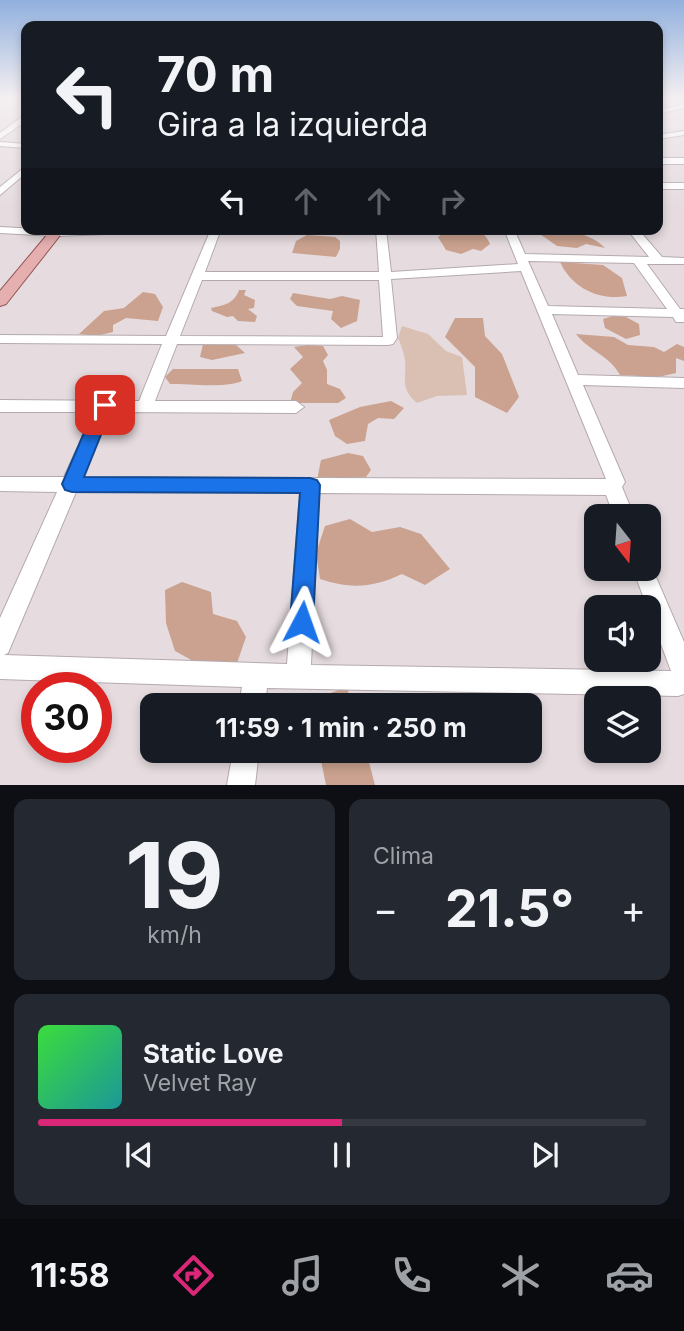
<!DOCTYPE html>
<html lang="es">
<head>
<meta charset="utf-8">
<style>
	body { margin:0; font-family:Inter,sans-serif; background:#242831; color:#f1f3f6; height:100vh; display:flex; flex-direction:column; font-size:26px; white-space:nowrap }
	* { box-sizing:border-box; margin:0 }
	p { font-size:23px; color:#9ea1a6 }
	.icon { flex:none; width:38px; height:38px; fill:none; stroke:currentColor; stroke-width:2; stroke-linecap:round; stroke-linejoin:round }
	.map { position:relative; height:785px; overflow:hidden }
	.panel { display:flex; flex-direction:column; gap:14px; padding:14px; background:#0d0f14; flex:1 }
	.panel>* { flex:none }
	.hud { position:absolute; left:21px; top:21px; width:642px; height:214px; border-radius:14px; box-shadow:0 4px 10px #0003; background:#171b24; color:#f1f3f6; overflow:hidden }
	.needle { width:46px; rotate:163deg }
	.controls { position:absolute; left:584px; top:504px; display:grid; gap:14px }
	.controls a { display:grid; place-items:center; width:77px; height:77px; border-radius:14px; background:#171b24; box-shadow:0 4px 10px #0003; font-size:35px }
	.speed { position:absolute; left:21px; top:672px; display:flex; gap:14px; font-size:35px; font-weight:700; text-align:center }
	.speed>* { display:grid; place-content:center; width:91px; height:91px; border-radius:50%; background:#171b24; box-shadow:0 4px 10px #0003; line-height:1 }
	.speed .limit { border:10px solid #d22; background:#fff; color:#111 }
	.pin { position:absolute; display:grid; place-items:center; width:60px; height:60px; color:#fff; margin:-30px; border-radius:14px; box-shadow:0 4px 10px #0006 }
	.me { position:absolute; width:77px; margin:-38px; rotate:4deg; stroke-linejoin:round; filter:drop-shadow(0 0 5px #0008) }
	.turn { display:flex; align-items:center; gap:24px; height:147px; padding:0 21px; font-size:32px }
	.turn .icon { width:91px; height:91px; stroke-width:2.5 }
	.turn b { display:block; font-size:49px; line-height:60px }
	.lanes { display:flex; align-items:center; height:66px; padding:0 21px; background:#0003; justify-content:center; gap:35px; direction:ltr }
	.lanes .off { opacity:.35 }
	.big { font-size:52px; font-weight:700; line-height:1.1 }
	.panel .card { flex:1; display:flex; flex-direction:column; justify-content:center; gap:10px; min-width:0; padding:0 24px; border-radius:14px; background:#242831 }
	.panel .dial { align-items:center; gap:0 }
	.dial b { font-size:91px; line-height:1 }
	.song { display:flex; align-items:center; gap:21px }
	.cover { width:84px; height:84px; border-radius:10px; background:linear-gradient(135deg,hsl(120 70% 55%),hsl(180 70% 35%)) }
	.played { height:7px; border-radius:4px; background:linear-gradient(90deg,#db2777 50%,#363941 50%) }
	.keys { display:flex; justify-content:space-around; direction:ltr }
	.heat { display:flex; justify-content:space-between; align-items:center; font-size:38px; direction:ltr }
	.panel .tiles { flex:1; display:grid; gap:14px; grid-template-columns:1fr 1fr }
	.card:last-child { grid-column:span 2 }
	.trip { position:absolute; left:140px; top:693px; width:402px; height:70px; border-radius:14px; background:#171b24; box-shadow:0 4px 10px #0003; font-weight:700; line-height:70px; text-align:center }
	.tab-bar { display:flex; height:112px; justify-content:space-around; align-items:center; background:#090b0e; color:#9ea1a6 }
	.tab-bar .icon { width:49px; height:49px }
	.tab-bar .current { color:#db2777 }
	.tab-bar b { font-size:32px; color:#f1f3f6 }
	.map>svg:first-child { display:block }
	.green { fill:#dac0b3 }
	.forest { fill:#caa28f }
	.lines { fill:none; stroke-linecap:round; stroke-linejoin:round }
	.minor-casing { stroke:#b4aaae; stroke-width:2 }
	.major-casing { stroke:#905456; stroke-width:2 }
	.minor { fill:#fff; fill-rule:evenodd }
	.major { fill:#e5afb0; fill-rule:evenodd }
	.route { fill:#1a73e8; stroke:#114b97; stroke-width:2 }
</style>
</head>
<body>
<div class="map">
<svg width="684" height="785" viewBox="0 0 684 785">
	<rect width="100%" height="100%" fill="#e6dce0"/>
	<path class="green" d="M402,326L428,334L446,351L462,357L467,395L437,396L417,403C397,386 409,376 404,355C403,350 400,343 398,338Z"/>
	<g class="forest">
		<path d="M449,229C466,229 483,226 490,244L481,251L473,249L461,254L446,250L438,237Z"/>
		<path d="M541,229C562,229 590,232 605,248L586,244L577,248L557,246L537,232Z"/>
		<path d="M307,235L335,237L340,241V249L336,257L292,253L296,241Z"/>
		<path d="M560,262L603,265L622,278L627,296C599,301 572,288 560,262Z"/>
		<path d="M239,290H246L244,295L255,300L254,308L248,309L257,316L255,322L238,321L233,316L227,317L212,311L211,308C224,305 234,304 239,290Z"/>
		<path d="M143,292L155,294L163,307L158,321L126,318L113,325V332L96,336L79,334L104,311L124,308Z"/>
		<path d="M293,293L330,299L342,296L360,300L357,321L341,328L331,319L333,311L297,306L290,299Z"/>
		<path d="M613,316L626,317L639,324L640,335L626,339L605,328L603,319Z"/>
		<path d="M455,318H483L485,336L502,354L519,397L507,413L475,397V367L445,337Z"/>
		<path d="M576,334L614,337L628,345L654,347L664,352L677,344L684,347V361L676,358V373L658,377L620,375C609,355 589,351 576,334Z"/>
		<path d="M215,343L236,345L245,353L212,360L200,357L203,344Z"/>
		<path d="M308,345L323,346L328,355L323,361L327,370V384L340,389L346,398L338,403H290L293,392L302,383L290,369L303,357L294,347Z"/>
		<path d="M173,369H238L242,381C223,389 192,383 170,384L165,377Z"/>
		<path d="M391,401L404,408L394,419L378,418L368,424L365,441L347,444L335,436L329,420L360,407Z"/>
		<path d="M348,453L363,456L371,470L366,477L317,480L321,460Z"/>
		<path d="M350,519L372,532L400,527L421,534L450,569L425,585L402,574C372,588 351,589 320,579L316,553L325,526Z"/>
		<path d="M182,582L211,592L213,614L237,621L246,637L236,666L204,667L175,651L166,623L165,590Z"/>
		<path d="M347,687L352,705H314V699Z"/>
		<path d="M319,751H366L375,785H326Z"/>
	</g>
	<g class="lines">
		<g class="minor-casing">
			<g id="minor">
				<path d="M0,97H6L0,101Z"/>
				<path d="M684,104V108L658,114V110Z"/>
				<path d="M23,116H26V121L0,139V133Z"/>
				<path d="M684,131V135L658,139V135Z"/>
				<path d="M0,142L26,144V148L0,146Z"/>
				<rect x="658" y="158" width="26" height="6"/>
				<path d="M26,166V173L0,195V187Z"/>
				<rect x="658" y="183" width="26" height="6"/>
				<path d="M0,227L56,230L160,229L155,232L56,236L0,233Z"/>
				<path d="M211,229H221L205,272H379L376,229H386L391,272L518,264L504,229H514L525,254L649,257L627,229H638L662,257L684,258V264H647L680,309H684V322H676L673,317L552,314L578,375L684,378V388L583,385L625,482L622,487L634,516H614L606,495L319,493L311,665L671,671L633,569H649V561L684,642V694L678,696L267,688L265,705H239L242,687L0,679V618L57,492L0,491V477H64L94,412H0V400L139,401L162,344L0,343V335L166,336ZM528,261L634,263L667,309L548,306ZM521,271L606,479L83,477L110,412L296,413L304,407L296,401H155L177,344L388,345L393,344L397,338L391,279ZM202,280H379L383,337L180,336ZM76,492L300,493L287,664L4,655L8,653Z"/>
				<path d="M233,751H259L255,785H227Z"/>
			</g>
		</g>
		<g class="major-casing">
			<path id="major" d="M52,229H65L6,304L0,306V291Z"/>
		</g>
		<use href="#minor" class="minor"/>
		<use href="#major" class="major"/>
	</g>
	<linearGradient id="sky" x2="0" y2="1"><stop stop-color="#91b0de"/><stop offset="0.47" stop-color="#f4eff1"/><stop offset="1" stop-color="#f4eff1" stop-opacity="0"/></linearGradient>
	<rect width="684" height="207" fill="url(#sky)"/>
	<path class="route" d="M105,400L113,405L84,477L310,478L317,480L320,485L313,622L310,630L302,634L294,630L290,622L300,493L72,492L65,490L62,484L96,405Z"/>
</svg>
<div class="controls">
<a><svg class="needle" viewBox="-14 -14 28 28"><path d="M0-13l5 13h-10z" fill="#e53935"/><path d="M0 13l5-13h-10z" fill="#9ea1a6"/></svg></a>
<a><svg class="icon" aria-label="sound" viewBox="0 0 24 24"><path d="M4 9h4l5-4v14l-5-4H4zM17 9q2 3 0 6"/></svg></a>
<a><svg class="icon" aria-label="layers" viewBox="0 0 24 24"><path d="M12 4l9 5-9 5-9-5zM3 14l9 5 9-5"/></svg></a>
</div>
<div class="speed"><div class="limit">30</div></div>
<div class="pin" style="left:105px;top:405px;background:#d93025"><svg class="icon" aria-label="arrive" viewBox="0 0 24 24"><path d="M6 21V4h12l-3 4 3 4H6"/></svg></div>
<svg class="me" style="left:302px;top:622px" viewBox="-20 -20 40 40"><path d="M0-17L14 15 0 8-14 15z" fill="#1a73e8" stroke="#fff" stroke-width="4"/></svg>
<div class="trip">11:59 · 1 min · 250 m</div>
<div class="hud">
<div class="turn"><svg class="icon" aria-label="left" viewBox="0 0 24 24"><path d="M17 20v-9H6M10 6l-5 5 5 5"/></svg><div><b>70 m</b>Gira a la izquierda</div></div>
<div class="lanes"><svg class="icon" aria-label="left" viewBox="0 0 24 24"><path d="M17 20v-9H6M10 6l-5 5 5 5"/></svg><svg class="icon off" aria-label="ahead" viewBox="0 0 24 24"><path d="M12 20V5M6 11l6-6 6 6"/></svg><svg class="icon off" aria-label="ahead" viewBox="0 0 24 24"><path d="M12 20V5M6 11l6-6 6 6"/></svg><svg class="icon off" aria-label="right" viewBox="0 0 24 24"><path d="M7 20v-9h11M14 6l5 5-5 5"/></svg></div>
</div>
</div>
<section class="panel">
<div class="tiles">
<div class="card dial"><b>19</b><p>km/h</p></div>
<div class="card"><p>Clima</p>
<div class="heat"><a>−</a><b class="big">21.5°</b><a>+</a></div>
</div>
<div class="card">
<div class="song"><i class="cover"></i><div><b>Static Love</b><p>Velvet Ray</p></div></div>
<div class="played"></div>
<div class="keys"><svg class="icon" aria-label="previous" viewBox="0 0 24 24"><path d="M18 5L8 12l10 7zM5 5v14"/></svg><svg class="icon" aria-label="pause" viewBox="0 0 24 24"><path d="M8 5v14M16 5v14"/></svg><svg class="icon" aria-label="next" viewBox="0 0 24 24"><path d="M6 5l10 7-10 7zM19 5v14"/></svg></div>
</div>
</div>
</section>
<nav class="tab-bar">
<b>11:58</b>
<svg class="icon current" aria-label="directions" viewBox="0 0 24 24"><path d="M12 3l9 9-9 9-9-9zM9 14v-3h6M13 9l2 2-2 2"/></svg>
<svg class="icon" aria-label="music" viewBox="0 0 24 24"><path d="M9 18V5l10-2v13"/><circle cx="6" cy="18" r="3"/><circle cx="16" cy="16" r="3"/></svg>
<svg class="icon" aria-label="phone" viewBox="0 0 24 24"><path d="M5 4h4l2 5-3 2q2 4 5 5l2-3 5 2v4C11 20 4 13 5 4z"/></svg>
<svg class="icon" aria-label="climate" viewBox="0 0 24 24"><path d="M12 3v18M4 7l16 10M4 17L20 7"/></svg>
<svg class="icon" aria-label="car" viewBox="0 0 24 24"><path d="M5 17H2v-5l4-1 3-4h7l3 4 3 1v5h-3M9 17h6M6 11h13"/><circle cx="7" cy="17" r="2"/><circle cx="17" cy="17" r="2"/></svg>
</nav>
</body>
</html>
